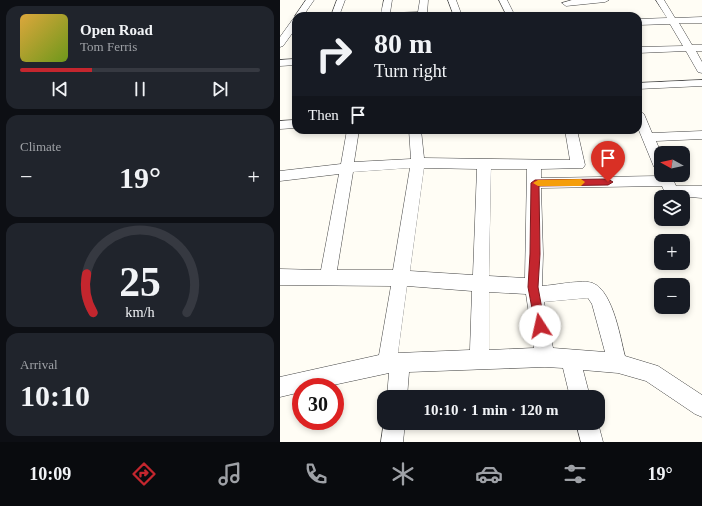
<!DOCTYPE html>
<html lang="en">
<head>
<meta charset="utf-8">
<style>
	body { margin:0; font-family:Georgia,serif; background:#20242c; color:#f1f3f6; height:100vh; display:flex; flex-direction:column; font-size:15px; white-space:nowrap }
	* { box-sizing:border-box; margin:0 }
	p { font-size:13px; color:#9ea1a6 }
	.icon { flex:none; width:22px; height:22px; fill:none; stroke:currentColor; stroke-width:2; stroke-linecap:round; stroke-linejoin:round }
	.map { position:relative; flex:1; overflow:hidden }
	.details { display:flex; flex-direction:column; gap:6px; padding:6px; background:#0d0f14; width:280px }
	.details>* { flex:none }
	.guide { position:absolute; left:12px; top:12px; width:350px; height:122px; border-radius:12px; box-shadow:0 2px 6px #0003; background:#171b24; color:#f1f3f6; overflow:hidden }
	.needle { width:26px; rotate:278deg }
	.buttons { position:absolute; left:374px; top:146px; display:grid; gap:8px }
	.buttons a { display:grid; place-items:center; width:36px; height:36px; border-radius:8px; background:#171b24; box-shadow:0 2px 6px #0003; font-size:20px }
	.speed { position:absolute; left:12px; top:378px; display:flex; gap:8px; font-size:20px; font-weight:700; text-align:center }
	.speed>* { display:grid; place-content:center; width:52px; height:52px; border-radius:50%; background:#171b24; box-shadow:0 2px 6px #0003; line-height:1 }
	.speed .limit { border:6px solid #d22; background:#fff; color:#111 }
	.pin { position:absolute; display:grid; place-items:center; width:34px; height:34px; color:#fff; margin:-41px -17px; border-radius:50% 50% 50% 0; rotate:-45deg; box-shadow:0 0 4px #0007 }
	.pin .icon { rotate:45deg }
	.me { position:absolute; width:44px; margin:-22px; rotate:350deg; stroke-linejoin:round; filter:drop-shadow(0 0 3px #0008) }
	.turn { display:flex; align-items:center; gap:14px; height:84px; padding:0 16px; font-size:18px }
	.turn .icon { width:52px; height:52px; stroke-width:2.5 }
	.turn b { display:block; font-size:28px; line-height:34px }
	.then { display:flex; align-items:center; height:38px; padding:0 16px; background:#0003; gap:8px; font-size:15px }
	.big { font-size:30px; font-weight:800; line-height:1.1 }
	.details .widget { flex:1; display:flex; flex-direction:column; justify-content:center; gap:6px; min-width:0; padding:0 14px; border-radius:12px; background:#20242c }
	.details .dial { align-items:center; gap:0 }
	.dial svg { height:104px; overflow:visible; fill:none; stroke:#363941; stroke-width:7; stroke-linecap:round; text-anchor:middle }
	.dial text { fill:#f1f3f6; stroke:none }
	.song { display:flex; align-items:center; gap:12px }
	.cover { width:48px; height:48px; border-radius:6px; background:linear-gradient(135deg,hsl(40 70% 55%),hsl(80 70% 35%)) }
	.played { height:4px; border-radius:2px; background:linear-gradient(90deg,#c4262e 30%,#363941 30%) }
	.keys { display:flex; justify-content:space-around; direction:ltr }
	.heat { display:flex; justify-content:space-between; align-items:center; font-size:22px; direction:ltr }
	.trip { position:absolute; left:97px; top:390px; width:228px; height:40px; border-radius:12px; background:#171b24; box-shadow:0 2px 6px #0003; font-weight:800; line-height:40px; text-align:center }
	.tabs { display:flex; height:64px; justify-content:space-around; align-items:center; background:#090b0e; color:#9ea1a6 }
	.tabs .icon { width:28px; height:28px }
	.tabs .active { color:#c4262e }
	.tabs b { font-size:18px; color:#f1f3f6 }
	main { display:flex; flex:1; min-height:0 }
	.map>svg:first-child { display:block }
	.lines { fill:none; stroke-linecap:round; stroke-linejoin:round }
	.minor-casing { stroke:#444; stroke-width:1 }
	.minor { fill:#fff; fill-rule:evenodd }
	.route { fill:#c4262e; stroke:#7f191e }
	.slow { fill:#f59e0b }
</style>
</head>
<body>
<main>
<section class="details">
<div class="widget">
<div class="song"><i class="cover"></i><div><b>Open Road</b><p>Tom Ferris</p></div></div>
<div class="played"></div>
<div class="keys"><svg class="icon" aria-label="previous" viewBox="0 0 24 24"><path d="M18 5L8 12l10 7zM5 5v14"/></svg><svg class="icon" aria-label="pause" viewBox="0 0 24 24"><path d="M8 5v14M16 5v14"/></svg><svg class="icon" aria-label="next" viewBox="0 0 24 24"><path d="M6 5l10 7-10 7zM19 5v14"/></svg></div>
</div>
<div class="widget"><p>Climate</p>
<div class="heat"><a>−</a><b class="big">19°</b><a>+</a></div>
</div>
<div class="widget dial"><svg viewBox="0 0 100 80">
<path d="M14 69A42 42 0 1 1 86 69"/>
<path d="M14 69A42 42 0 0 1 9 39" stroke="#c4262e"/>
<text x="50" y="56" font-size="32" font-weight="700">25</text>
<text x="50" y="72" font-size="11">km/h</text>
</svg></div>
<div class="widget"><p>Arrival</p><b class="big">10:10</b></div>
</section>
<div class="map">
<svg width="422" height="442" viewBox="0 0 422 442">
	<rect width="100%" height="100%" fill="#fffdf5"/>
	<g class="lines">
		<g class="minor-casing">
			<g id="minor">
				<path d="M26,0H34L23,16H16V18L15,16Z"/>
				<path d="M57,0H65L59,16H51Z"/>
				<path d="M104,0H112L110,13L138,12L140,0H148L147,14L146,16H96L101,13Z"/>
				<path d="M168,0H176L182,16H174Z"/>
				<path d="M219,0H227L235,16H227Z"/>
				<path d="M292,0H329L325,2L286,6L282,3Z"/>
				<path d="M376,0H384L395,18L422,17V23H399L412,45H422V51H416L422,62V73L418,72L406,51L358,53V47L403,46L390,24L358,25V19L387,18Z"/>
				<path d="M16,18V28L3,46L0,47V37L13,19Z"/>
				<path d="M16,59V65L0,66V60Z"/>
				<path d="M422,80V86L358,89V83Z"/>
				<path d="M358,110L364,114L372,133L422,131V139L376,141L381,153V175H391L396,186H422V198L386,195L382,186L261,188L263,254L262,286C276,285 293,281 308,282C332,284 340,337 345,356L378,366L422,395V417L415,414L366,381L338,373L303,370L310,397H290L283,368L265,367L129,372L127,397H107L109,373L44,387H21V392L0,397V377L99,355L111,286L0,285V269L41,270L59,174L0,181V171L61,164L67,130H79L74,162L131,159L129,130H141L144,158L290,160L285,130H297L305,165L303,168L261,169V178L378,176L379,171L374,167L358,128ZM130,168L113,270H57L73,172ZM144,168L197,169L193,275L130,271ZM211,169H247L245,278L209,276ZM127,286L192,291L190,350L118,353ZM209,292L246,294L254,348L209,350ZM308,298L312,304L325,352L273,348L264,302Z"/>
				<path d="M16,120V128L0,129V121Z"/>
				<path d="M104,422L125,423L123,442H101Z"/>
				<path d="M296,423H318L323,442H301Z"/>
			</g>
		</g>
		<use href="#minor" class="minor"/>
	</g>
	<path class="route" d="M328,179L333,182L328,185L259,186L260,254L258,287L265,326L263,330L260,332L256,330L248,287L250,254L251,183L255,180Z"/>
	<path class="slow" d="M301,179L305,182L301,186H258L253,183L258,180Z"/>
</svg>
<div class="buttons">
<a><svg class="needle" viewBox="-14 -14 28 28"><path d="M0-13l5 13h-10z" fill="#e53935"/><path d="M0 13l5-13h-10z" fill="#9ea1a6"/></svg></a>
<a><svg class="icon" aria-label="layers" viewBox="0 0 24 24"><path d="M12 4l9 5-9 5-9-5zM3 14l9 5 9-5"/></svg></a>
<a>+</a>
<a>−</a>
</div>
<div class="speed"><div class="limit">30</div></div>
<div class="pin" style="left:328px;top:182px;background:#d93025"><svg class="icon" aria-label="arrive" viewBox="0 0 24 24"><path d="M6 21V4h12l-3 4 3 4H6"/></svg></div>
<svg class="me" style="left:260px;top:326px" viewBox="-20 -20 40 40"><circle r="19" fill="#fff"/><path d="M0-13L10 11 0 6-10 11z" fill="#c4262e"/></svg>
<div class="trip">10:10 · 1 min · 120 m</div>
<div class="guide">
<div class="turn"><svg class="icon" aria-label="right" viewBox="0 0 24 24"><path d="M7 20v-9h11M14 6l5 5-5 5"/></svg><div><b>80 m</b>Turn right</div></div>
<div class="then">Then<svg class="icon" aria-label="arrive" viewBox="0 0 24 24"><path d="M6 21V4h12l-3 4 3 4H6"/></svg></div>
</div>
</div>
</main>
<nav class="tabs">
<b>10:09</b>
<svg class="icon active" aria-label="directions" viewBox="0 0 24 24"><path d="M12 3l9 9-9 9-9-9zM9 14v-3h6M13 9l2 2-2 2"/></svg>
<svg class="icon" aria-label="music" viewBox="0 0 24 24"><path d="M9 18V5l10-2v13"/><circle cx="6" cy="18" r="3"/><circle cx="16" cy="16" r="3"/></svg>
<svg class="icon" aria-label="phone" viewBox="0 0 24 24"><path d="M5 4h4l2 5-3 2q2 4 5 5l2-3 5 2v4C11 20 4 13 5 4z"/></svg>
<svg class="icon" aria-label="climate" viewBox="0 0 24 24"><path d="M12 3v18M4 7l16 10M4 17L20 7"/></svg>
<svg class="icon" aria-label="car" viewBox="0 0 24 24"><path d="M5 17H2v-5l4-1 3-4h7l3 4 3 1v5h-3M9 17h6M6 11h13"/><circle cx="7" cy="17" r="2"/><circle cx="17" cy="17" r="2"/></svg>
<svg class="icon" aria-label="filters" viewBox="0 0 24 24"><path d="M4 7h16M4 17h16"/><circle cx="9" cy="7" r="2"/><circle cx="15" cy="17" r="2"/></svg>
<b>19°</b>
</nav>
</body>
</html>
